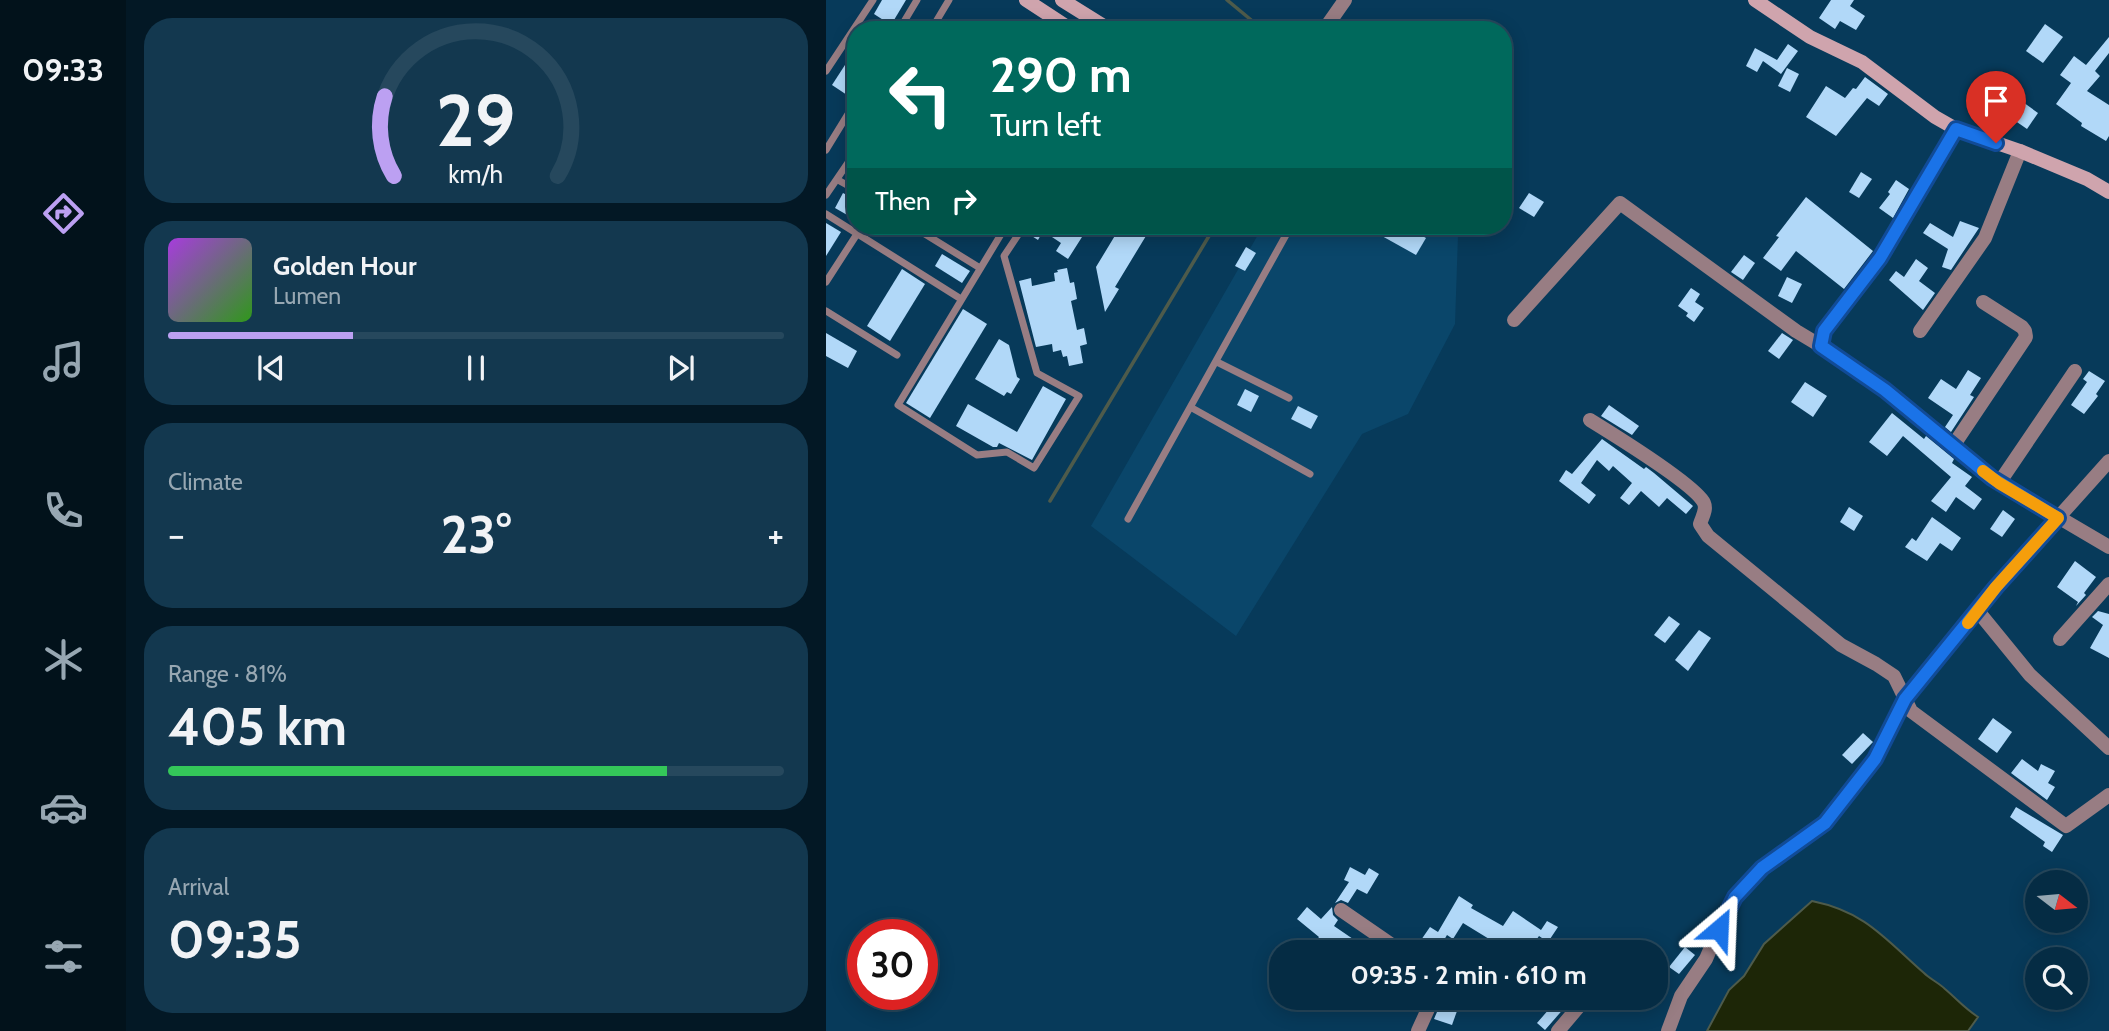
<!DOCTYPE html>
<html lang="en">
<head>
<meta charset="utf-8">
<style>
	body { margin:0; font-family:Cabin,sans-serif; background:#13384f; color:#f1f3f6; height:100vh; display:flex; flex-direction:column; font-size:26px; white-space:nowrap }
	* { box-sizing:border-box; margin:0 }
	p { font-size:23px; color:#97a7b2 }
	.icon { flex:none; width:38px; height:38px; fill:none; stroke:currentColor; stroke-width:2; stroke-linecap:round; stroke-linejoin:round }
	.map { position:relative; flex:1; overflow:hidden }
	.side { display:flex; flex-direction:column; gap:18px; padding:18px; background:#031825; width:700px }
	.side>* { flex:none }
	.hud { position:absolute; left:21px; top:21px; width:665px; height:214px; border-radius:28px; box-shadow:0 4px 18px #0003,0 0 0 2px #26485d; background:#00695c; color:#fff; overflow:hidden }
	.needle { width:46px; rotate:106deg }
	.tools { position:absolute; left:1199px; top:870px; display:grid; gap:14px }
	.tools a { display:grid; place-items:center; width:63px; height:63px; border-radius:50%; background:#052c44; box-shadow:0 4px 18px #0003,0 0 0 2px #26485d; font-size:35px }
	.speed { position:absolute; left:21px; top:919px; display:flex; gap:14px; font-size:35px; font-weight:700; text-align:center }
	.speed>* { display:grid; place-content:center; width:91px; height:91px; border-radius:50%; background:#052c44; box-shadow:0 4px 18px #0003,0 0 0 2px #26485d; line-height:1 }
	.speed .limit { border:10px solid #d22; background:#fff; color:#111 }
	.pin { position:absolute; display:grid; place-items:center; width:60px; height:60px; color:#fff; margin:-72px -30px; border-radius:50% 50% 50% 0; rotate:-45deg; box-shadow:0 0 7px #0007 }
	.pin .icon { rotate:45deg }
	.me { position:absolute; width:77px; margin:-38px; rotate:26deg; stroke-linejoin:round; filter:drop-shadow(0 0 5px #0008) }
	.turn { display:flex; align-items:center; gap:24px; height:147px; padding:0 28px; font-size:32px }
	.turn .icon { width:91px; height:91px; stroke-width:2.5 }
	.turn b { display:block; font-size:49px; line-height:60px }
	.then { display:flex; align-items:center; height:66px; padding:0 28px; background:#0003; gap:14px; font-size:26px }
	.big { font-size:52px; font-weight:700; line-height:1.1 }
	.side .card { flex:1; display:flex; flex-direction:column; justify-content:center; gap:10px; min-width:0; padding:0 24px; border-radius:28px; background:#13384f }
	.side .dial { align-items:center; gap:0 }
	.dial svg { height:182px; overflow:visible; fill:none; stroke:#26485d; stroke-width:7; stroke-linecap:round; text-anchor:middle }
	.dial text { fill:#f1f3f6; stroke:none }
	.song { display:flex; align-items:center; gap:21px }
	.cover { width:84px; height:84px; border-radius:10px; background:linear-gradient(135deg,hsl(280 70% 55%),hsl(110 70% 35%)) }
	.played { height:7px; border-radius:4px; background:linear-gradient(90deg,#bca0f2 30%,#26485d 30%) }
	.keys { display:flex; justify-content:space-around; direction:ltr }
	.heat { display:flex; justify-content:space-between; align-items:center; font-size:38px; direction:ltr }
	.charge { height:10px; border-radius:5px; background:linear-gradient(90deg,#34c759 81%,#26485d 0) }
	.trip { position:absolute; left:443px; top:940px; width:399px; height:70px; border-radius:28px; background:#052c44; box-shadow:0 4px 18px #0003,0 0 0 2px #26485d; font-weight:700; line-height:70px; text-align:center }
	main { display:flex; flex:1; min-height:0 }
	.tab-bar { display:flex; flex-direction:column; width:126px; justify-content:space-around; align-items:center; background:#02121b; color:#97a7b2 }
	.tab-bar .icon { width:49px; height:49px }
	.tab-bar .active { color:#bca0f2 }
	.tab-bar b { font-size:32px; color:#f1f3f6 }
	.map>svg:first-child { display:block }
	.built { fill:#0a466a }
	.water { fill:#1d2607; stroke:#4e5b4b; stroke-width:2 }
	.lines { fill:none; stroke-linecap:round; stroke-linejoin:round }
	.stream { stroke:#4e5b4b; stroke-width:3.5 }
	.building { fill:#b1d8f8 }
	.lane { stroke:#987d83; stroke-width:7 }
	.street { stroke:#987d83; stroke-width:14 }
	.secondary { stroke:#cfa4ad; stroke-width:14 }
	.route-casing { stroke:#114b97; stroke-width:18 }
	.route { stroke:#1a73e8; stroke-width:12 }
	.slow { stroke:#f59e0b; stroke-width:12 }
</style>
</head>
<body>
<main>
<nav class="tab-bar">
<b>09:33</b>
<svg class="icon active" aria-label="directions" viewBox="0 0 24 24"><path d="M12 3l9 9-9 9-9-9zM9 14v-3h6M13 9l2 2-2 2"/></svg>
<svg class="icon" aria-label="music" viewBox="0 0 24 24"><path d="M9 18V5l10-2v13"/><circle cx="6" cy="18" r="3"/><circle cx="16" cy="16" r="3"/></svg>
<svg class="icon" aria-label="phone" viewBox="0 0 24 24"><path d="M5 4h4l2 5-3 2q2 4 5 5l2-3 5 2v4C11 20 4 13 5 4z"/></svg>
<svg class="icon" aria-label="climate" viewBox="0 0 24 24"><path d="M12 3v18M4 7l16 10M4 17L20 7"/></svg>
<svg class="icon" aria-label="car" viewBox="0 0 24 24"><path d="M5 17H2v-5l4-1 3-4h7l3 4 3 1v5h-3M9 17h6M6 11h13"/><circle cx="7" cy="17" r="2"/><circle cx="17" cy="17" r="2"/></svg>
<svg class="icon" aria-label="filters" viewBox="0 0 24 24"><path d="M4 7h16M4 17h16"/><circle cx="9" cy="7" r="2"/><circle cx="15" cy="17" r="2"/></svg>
</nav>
<section class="side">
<div class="card dial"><svg viewBox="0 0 100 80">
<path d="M14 69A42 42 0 1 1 86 69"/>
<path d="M14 69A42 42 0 0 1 10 34" stroke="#bca0f2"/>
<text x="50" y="56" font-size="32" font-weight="700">29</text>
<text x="50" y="72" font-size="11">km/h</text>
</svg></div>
<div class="card">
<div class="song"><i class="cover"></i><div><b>Golden Hour</b><p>Lumen</p></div></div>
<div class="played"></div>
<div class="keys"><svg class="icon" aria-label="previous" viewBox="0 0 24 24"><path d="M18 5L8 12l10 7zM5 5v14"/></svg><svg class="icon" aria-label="pause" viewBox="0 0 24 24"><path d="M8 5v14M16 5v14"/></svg><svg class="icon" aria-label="next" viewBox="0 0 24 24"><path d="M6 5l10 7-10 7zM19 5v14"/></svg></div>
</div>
<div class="card"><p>Climate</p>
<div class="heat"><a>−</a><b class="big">23°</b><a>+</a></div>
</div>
<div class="card"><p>Range · 81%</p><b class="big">405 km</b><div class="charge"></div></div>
<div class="card"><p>Arrival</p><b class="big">09:35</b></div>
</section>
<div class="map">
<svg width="1283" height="1031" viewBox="0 0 1283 1031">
	<rect width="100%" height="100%" fill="#073a5a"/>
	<path class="built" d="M437,226H617L632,235L629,324L582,414L536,434L410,636L265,526Z"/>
	<path class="water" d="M986,901C1040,912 1059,939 1098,973C1104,979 1113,983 1119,989C1132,1000 1137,1007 1152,1017L1142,1031H881L903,990L918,976L938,944Z"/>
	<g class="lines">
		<g class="stream">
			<path d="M401,0L430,24L433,30"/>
			<path d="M224,501L389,226"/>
		</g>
	</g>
	<g class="building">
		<path d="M56,0H80L65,25L48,14Z"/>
		<path d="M1005,0H1028L1024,6L1039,16L1030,30L1014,21L1009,29L993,18Z"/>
		<path d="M1219,24L1237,37L1217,63L1200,51Z"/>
		<path d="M1283,37V53L1269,71L1274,76L1261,91L1283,105V136L1280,141L1255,126L1256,123L1230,104L1245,83L1234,75L1248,56L1260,65Z"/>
		<path d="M962,44L972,51L955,74L937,61L931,72L920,66L929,48L951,60Z"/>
		<path d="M30,48V82L21,95L6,85Z"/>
		<path d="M961,68L973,74L964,92L952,86Z"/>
		<path d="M1039,77L1062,94L1053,106L1041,98L1010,136L980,117L1000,86L1019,98L1027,88L1030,89Z"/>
		<path d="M1187,95L1212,113L1201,129L1175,111Z"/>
		<path d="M1035,172L1046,179L1033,198L1023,192Z"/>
		<path d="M1070,180L1083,189L1067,218L1053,208L1064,194L1062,192Z"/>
		<path d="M17,193L30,200V220L9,208Z"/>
		<path d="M703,193L718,202L708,217L693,208Z"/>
		<path d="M980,197L1047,251L1018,289L970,251L955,271L937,258L953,237L950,236Z"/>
		<path d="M1134,221L1153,228L1125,270L1116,267L1122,249L1097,233L1104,223L1127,237Z"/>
		<path d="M0,223L15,232L0,256Z"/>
		<path d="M204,226H263L242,259L230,251L235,243L217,231L212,240L201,233Z"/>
		<path d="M310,226H326L289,287L293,289L279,312L270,267L293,229Z"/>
		<path d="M538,226H578L600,238L590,255Z"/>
		<path d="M420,247L430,253L419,271L409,266Z"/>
		<path d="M116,254L144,271L136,283L109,266Z"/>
		<path d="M918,255L929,263L917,280L905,272Z"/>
		<path d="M1090,259L1102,268L1093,281L1109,293L1097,310L1063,280L1070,271L1078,277Z"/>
		<path d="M241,268L244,283L248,282L251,299L245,301L251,330L258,328L261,344L254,346L257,363L243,366L241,356L237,357L235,350L227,352L226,344L210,347L193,281L205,278L206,286L229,281L228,273L232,272L231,270Z"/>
		<path d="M76,269L99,284L64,341L41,326Z"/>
		<path d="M961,277L976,284L966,303L952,296Z"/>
		<path d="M865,288L874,294L869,302L878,308L868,322L860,316L862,313L852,306Z"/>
		<path d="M137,309L161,324L104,418L80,403Z"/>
		<path d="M0,333L31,351L22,368L0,356Z"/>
		<path d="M956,333L967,340L953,359L942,351Z"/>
		<path d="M173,339L183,345L191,377L194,379L185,394L181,392L178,396L149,379Z"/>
		<path d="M1142,370L1155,378L1144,395L1148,397L1125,432L1119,427L1127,415L1102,398L1115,379L1130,389Z"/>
		<path d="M1263,371L1279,381L1270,394L1272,396L1258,414L1245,405L1261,382L1257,379Z"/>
		<path d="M979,382L1001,396L987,417L965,402Z"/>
		<path d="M217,386L240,399L206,460L173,443L171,447H167L130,426L142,404L191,432Z"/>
		<path d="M419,389L433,396L425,412L411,405Z"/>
		<path d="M783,405L813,426L806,435L775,416Z"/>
		<path d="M472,406L492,416L485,429L465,419Z"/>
		<path d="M1066,413L1098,439L1100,436L1128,459L1126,463L1146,477L1139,486L1156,499L1148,510L1130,497L1120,512L1105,501L1125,477L1077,436L1061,456L1043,442Z"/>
		<path d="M776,439L818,469L820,467L828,473L867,506L860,514L841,498L833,507L815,491L803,505L794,498L806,483L787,466L783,471L771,460L755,483L770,495L763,504L733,481L740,470L746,474Z"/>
		<path d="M1023,507L1037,516L1028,531L1014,522Z"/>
		<path d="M1177,510L1189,519L1176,537L1164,529Z"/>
		<path d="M1106,517L1135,538L1126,551L1114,543L1101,561L1079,547L1086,538L1090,541Z"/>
		<path d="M1249,561L1270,577L1258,593L1260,595L1250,606L1252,602L1231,587Z"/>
		<path d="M1272,611L1283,614V658L1264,648L1277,625L1266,617Z"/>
		<path d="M843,616L854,624L839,643L828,635Z"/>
		<path d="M873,630L885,638L862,671L849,660Z"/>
		<path d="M1167,718L1186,732L1171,753L1152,739Z"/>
		<path d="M1037,733L1047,742L1026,764L1016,755Z"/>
		<path d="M1196,759L1212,771L1215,764L1229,771L1222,783L1229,787L1221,800L1185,773Z"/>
		<path d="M1190,807L1237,835L1226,852L1217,846L1219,842L1184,817Z"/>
		<path d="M524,867L539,875L543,868L553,874L541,894L531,889L522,903L515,900L509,903L523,882L518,880Z"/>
		<path d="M633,896L647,905L645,908L677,926L687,911L715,930L721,921L732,927L722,942L713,936L702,952H661L668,942L637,923L627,939L621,935L611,952H586L593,938L595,940L604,927L612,932Z"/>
		<path d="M481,907L495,919L506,907L507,915L512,920L508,926L527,939L518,952H510L502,946L497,952H482L493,937L471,919Z"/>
		<path d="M859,947L869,955L853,974L843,967Z"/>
		<path d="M712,998H747L719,1030L711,1023L724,1008Z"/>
		<path d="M614,1005L631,1011L626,1025L608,1019Z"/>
	</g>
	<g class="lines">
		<g class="lane">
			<path d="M73,30L91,0"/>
			<path d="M105,30L123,0"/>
			<path d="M0,71L47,0"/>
			<path d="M0,150L30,101"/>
			<path d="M12,180L30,190"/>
			<path d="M0,195L30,151"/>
			<path d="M0,214L135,299"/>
			<path d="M86,226L154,268"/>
			<path d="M180,226L72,405L151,455L181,452L208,468L253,396L211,373L178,256L198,226"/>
			<path d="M0,282L31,234"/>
			<path d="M0,311L71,355"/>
			<path d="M391,362L463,398"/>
			<path d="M366,408L484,474"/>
			<path d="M302,519L465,226"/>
		</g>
		<g class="street">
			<path d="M498,30L519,0"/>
			<path d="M1130,129L1054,258L998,331L995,346L1059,390L1166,478L1283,547"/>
			<path d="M688,320L794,203L970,331L995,346"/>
			<path d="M1094,331L1159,238L1194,151"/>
			<path d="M764,420C785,433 870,485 878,503C881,510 876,517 874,524L882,536L1015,645L1050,664L1068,676L1085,711L1240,826L1283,795"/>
			<path d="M1127,446L1200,337L1199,331L1196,327L1157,302"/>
			<path d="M1173,483L1249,371"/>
			<path d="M1151,610L1204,675L1283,748"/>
			<path d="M1234,639L1283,584"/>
			<path d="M515,910L576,952"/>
			<path d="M592,1031L607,998"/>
			<path d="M732,1031L760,998"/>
			<path d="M842,1031L855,996L880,959L901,910L909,897L936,868L999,823L1049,759L1079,699L1170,587L1283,461"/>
		</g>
		<g class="secondary">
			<path d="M200,0L246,30"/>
			<path d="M236,0L284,30"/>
			<path d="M929,0L984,37L1036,62L1109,117L1130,129L1194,151L1261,179L1283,192"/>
		</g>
	</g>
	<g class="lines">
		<g class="route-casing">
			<path id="route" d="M893,929L909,897L936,868L999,823L1049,759L1079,699L1170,587L1232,518L1166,478L1059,390L995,346L998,331L1054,258L1130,129L1170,143"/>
		</g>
		<use href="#route" class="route"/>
		<path class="slow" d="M1142,623L1170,587L1232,518L1173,483L1157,471"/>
	</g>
</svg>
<div class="tools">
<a><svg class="needle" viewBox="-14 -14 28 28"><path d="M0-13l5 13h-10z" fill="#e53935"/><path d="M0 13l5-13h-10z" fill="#97a7b2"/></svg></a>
<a><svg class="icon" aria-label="search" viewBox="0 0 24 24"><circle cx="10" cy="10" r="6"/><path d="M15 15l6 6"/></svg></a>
</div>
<div class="speed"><div class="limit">30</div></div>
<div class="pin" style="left:1170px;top:143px;background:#d93025"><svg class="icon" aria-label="arrive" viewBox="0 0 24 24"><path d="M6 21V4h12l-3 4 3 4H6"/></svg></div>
<svg class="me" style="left:893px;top:929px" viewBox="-20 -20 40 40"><path d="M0-17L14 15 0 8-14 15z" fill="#1a73e8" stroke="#fff" stroke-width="4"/></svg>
<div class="trip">09:35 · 2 min · 610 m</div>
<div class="hud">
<div class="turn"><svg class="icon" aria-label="left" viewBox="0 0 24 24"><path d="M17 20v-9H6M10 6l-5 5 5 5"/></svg><div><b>290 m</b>Turn left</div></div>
<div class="then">Then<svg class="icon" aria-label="right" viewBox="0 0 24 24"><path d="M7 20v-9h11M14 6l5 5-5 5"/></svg></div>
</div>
</div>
</main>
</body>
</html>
